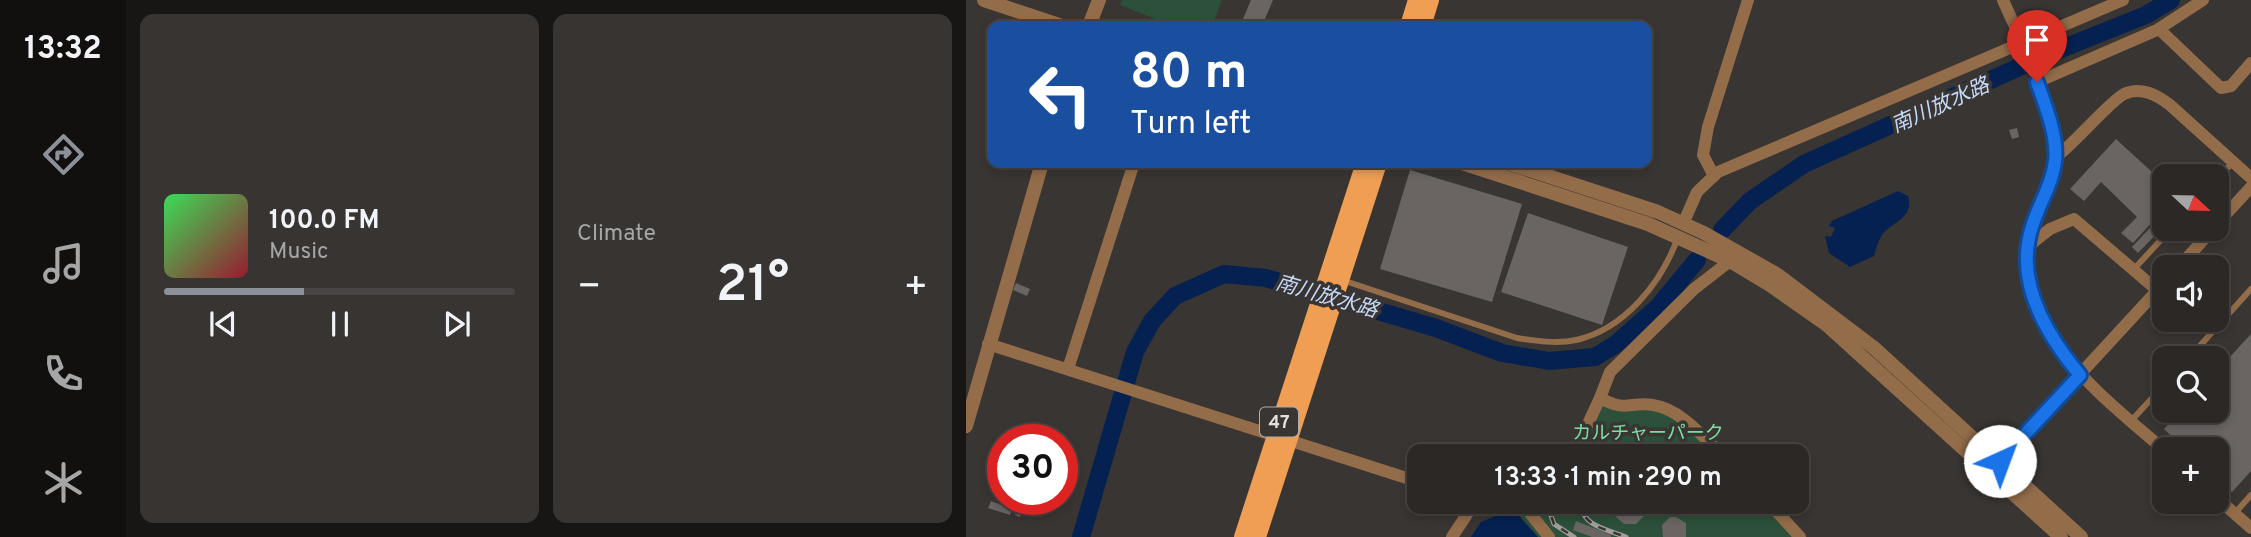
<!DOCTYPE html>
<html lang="en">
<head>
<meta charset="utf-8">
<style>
	body { margin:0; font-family:Overpass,"Noto Sans JP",sans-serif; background:#373432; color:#f1f3f6; height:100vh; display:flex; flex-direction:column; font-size:26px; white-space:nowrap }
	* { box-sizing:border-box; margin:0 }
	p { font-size:23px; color:#a6a6a7 }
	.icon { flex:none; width:38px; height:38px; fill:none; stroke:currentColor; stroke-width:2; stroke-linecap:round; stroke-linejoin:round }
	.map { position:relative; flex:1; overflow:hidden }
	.panel { display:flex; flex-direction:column; gap:14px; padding:14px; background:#181615; width:840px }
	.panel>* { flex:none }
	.banner { position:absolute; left:21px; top:21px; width:665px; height:147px; border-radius:14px; box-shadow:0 4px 10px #0003,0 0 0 2px #474443; background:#1a4fa0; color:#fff; overflow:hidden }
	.needle { width:46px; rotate:112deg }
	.tools { position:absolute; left:1186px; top:164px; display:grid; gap:14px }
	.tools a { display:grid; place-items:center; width:77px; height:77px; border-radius:14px; background:#2b2826; box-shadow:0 4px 10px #0003,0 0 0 2px #474443; font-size:35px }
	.speed { position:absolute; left:21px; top:424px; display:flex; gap:14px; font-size:35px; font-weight:700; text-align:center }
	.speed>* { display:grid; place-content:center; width:91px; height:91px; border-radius:50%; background:#2b2826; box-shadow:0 4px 10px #0003,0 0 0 2px #474443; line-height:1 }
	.speed .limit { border:10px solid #d22; background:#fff; color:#111 }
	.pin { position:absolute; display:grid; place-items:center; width:60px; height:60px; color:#fff; margin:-72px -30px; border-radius:50% 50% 50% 0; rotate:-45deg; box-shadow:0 0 7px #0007 }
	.pin .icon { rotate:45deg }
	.me { position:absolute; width:77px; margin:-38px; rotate:43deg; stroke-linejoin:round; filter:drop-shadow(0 0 5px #0008) }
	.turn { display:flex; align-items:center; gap:24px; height:147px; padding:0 28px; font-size:32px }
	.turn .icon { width:91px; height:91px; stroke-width:2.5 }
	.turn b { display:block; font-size:49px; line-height:60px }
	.big { font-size:52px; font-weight:600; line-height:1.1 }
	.panel .tile { flex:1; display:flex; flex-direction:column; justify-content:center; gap:10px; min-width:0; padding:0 24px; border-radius:14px; background:#373432 }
	.song { display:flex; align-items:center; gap:21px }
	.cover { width:84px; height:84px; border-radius:10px; background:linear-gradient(135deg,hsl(130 70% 55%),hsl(350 70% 35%)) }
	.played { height:7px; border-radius:4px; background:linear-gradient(90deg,#8c9099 40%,#474443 40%) }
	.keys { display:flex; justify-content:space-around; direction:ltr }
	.heat { display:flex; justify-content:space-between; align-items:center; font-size:38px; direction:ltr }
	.panel .tiles { flex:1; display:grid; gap:14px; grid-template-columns:repeat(2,1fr) }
	.trip { position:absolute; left:441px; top:444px; width:402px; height:70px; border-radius:14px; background:#2b2826; box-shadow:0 4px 10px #0003,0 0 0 2px #474443; font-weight:600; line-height:70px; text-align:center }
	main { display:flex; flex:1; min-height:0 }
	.dock { display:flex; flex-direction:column; width:126px; justify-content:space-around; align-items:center; background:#11100f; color:#a6a6a7 }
	.dock .icon { width:49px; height:49px }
	.dock .current { color:#8c9099 }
	.dock b { font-size:32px; color:#f1f3f6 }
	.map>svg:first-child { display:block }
	.green { fill:#2c503a }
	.water { fill:#052151 }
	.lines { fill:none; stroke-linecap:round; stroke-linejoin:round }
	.river { stroke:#052151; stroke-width:18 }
	.building { fill:#6a6563 }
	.service { stroke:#936c4a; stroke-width:6 }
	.minor { stroke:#936c4a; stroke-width:12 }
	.tertiary { stroke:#936c4a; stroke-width:14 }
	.primary { stroke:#ef9e54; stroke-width:18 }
	.rail-casing { stroke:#a09d9b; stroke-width:5 }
	.rail { stroke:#393532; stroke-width:2.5; stroke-dasharray:8; stroke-linecap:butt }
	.route-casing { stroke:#114b97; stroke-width:18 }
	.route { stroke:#1a73e8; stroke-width:12 }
	.labels { text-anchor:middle; stroke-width:7; stroke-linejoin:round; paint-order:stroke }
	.shield { fill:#393532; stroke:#b0adab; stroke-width:2 }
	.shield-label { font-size:18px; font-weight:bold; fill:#e3e0df }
	.park-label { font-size:19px; fill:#7cdca1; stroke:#393532 }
	.water-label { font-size:21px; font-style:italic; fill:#c4d8f8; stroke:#393532 }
</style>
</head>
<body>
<main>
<nav class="dock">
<b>13:32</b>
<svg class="icon current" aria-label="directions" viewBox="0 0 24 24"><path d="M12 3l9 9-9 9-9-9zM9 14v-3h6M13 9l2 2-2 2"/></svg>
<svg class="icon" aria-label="music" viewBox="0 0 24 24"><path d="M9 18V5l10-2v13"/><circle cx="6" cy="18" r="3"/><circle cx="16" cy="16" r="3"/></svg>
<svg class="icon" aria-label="phone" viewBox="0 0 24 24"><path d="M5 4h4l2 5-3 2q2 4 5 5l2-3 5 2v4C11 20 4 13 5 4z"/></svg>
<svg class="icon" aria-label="climate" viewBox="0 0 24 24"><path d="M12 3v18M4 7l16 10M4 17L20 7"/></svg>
</nav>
<section class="panel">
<div class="tiles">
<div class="tile">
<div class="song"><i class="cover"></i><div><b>100.0 FM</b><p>Music</p></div></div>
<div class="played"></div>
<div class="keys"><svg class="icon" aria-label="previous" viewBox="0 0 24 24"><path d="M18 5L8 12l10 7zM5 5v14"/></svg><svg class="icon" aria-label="pause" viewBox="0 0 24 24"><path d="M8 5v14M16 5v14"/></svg><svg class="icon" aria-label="next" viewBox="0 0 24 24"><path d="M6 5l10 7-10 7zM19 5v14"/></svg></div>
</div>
<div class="tile"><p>Climate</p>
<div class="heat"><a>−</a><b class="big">21°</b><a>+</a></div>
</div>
</div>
</section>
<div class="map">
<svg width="1285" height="537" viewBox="0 0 1285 537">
	<rect width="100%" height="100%" fill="#393532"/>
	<g class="green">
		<path d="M156,0H256L246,26H207L154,5Z"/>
		<path d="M635,405L700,411L754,457H598Z"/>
		<path d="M543,502H799L830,537H562Z"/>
	</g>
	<g class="water">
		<path d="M932,191L942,196C949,218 925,222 916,235C912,241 910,249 908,256L884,267L863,253L859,236L865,237L869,228L863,226L866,221Z"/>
		<path d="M547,509L572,537H505L515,522Z"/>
	</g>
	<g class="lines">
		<g class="river">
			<path d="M756,230L784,201L838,164L1080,55L1180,15L1205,0"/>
			<path d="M115,537L169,352L186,321L209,296L258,274L300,278L470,328L536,353L583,361L629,357L650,344L692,307L731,260"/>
		</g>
	</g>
	<g class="building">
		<path d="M285,0H307L296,26H274Z"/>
		<path d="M1051,128L1053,137L1046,139L1043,130Z"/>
		<path d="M1150,139L1199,184V208L1167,243L1155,233L1171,217L1135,182L1118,201L1104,189Z"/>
		<path d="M444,170L556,204L526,302L414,269Z"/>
		<path d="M1199,212V225L1172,253L1166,247Z"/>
		<path d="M562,213L662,247L636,325L535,292Z"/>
		<path d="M50,283L64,289L61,296L47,290Z"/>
		<path d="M1285,334V471L1266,492L1251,478V450H1220L1198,429L1214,411H1251V371Z"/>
		<path d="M37,465V486L29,482Z"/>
		<path d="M51,499H61L54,517L49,515L51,509L47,508Z"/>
		<path d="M25,501L46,509L44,515L22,508Z"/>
		<path d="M654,502L678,504V516L670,524H658L649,516V505Z"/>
		<path d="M704,517H710L720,523V537H697L696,525Z"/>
		<path d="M610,521L645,535V537H626L607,530Z"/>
	</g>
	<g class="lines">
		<g class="service">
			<path d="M1251,179L1267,162"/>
			<path d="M1168,269L1205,229"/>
			<path d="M376,280L551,338C570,341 591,344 610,340C659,329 696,282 712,237"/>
			<path d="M1222,359L1285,289"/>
			<path d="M1165,421L1199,384"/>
			<path d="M1269,513L1285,495"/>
		</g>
		<g class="minor">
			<path d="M1037,0C1058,48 1088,103 1089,156C1090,187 1066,212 1062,242C1050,335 1138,397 1199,451"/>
			<path d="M1193,29L1255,88L1265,86L1285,63"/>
			<path d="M1071,82L1191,30L1237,0"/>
			<path d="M1089,158C1108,144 1144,101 1158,94C1175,86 1191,95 1204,105L1285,178"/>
			<path d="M748,176L737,155L742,127L782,0"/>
			<path d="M717,224L731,192L752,172L1157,0"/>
			<path d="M1251,224L1285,187"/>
			<path d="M1061,247L1084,229L1108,219L1191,290"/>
			<path d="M1212,268L1247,229"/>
			<path d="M22,344L453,482"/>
			<path d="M102,369L168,163"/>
			<path d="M601,457L613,443L634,398"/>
			<path d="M758,457C738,438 715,409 687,405C663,401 662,413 634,398L644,372L728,289L764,261"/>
			<path d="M1034,461L1199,282"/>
			<path d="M1251,498L1285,528"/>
			<path d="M555,502L583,537"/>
			<path d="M802,502L834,537"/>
			<path d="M486,537L509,502"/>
		</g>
		<g class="tertiary">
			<path d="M18,0L96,26"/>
			<path d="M123,26L133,0"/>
			<path d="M496,163L682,224L764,261L804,285L861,325L1095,537"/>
			<path d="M542,163L692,212L738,233L812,275L907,347L1115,537"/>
			<path d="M0,426L76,163"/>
		</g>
		<g class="primary">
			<path d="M443,26L451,0"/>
			<path d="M456,26L464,0"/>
			<path d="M277,537L399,163"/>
			<path d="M291,537L412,163"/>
		</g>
		<g class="rail-casing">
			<g id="rail">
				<path d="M580,502L588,524L608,537"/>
				<path d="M616,502C613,526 643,530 660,537"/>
			</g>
		</g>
		<use href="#rail" class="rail"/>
	</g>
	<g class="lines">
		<g class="route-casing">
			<path id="route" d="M1034,461L1114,375C1083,338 1052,289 1063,238C1068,211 1086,188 1089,161C1092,136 1079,105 1071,82"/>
		</g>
		<use href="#route" class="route"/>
	</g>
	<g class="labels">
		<rect class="shield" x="294" y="407.5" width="38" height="29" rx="5"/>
		<g class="shield-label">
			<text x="313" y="428">47</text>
		</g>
		<g class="park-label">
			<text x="682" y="439">カルチャーパーク</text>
		</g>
		<g class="water-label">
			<text transform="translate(974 105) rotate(-24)" y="7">南川放水路</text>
			<text transform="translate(361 296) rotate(16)" y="7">南川放水路</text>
		</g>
	</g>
</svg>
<div class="tools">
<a><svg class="needle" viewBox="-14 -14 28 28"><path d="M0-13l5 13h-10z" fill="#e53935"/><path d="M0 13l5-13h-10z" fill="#a6a6a7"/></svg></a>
<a><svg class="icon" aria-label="sound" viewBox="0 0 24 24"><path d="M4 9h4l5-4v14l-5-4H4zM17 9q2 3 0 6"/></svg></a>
<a><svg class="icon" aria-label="search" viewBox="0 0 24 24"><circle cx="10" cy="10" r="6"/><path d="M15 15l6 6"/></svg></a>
<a>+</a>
</div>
<div class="speed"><div class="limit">30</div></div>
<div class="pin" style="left:1071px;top:82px;background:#d93025"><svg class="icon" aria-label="arrive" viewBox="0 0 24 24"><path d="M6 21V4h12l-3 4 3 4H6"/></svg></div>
<svg class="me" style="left:1034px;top:461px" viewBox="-20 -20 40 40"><circle r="19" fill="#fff"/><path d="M0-13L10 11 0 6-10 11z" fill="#1a73e8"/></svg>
<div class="trip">13:33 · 1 min · 290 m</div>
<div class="banner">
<div class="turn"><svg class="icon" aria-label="left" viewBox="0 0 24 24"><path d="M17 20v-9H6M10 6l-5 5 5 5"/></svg><div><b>80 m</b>Turn left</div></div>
</div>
</div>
</main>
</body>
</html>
